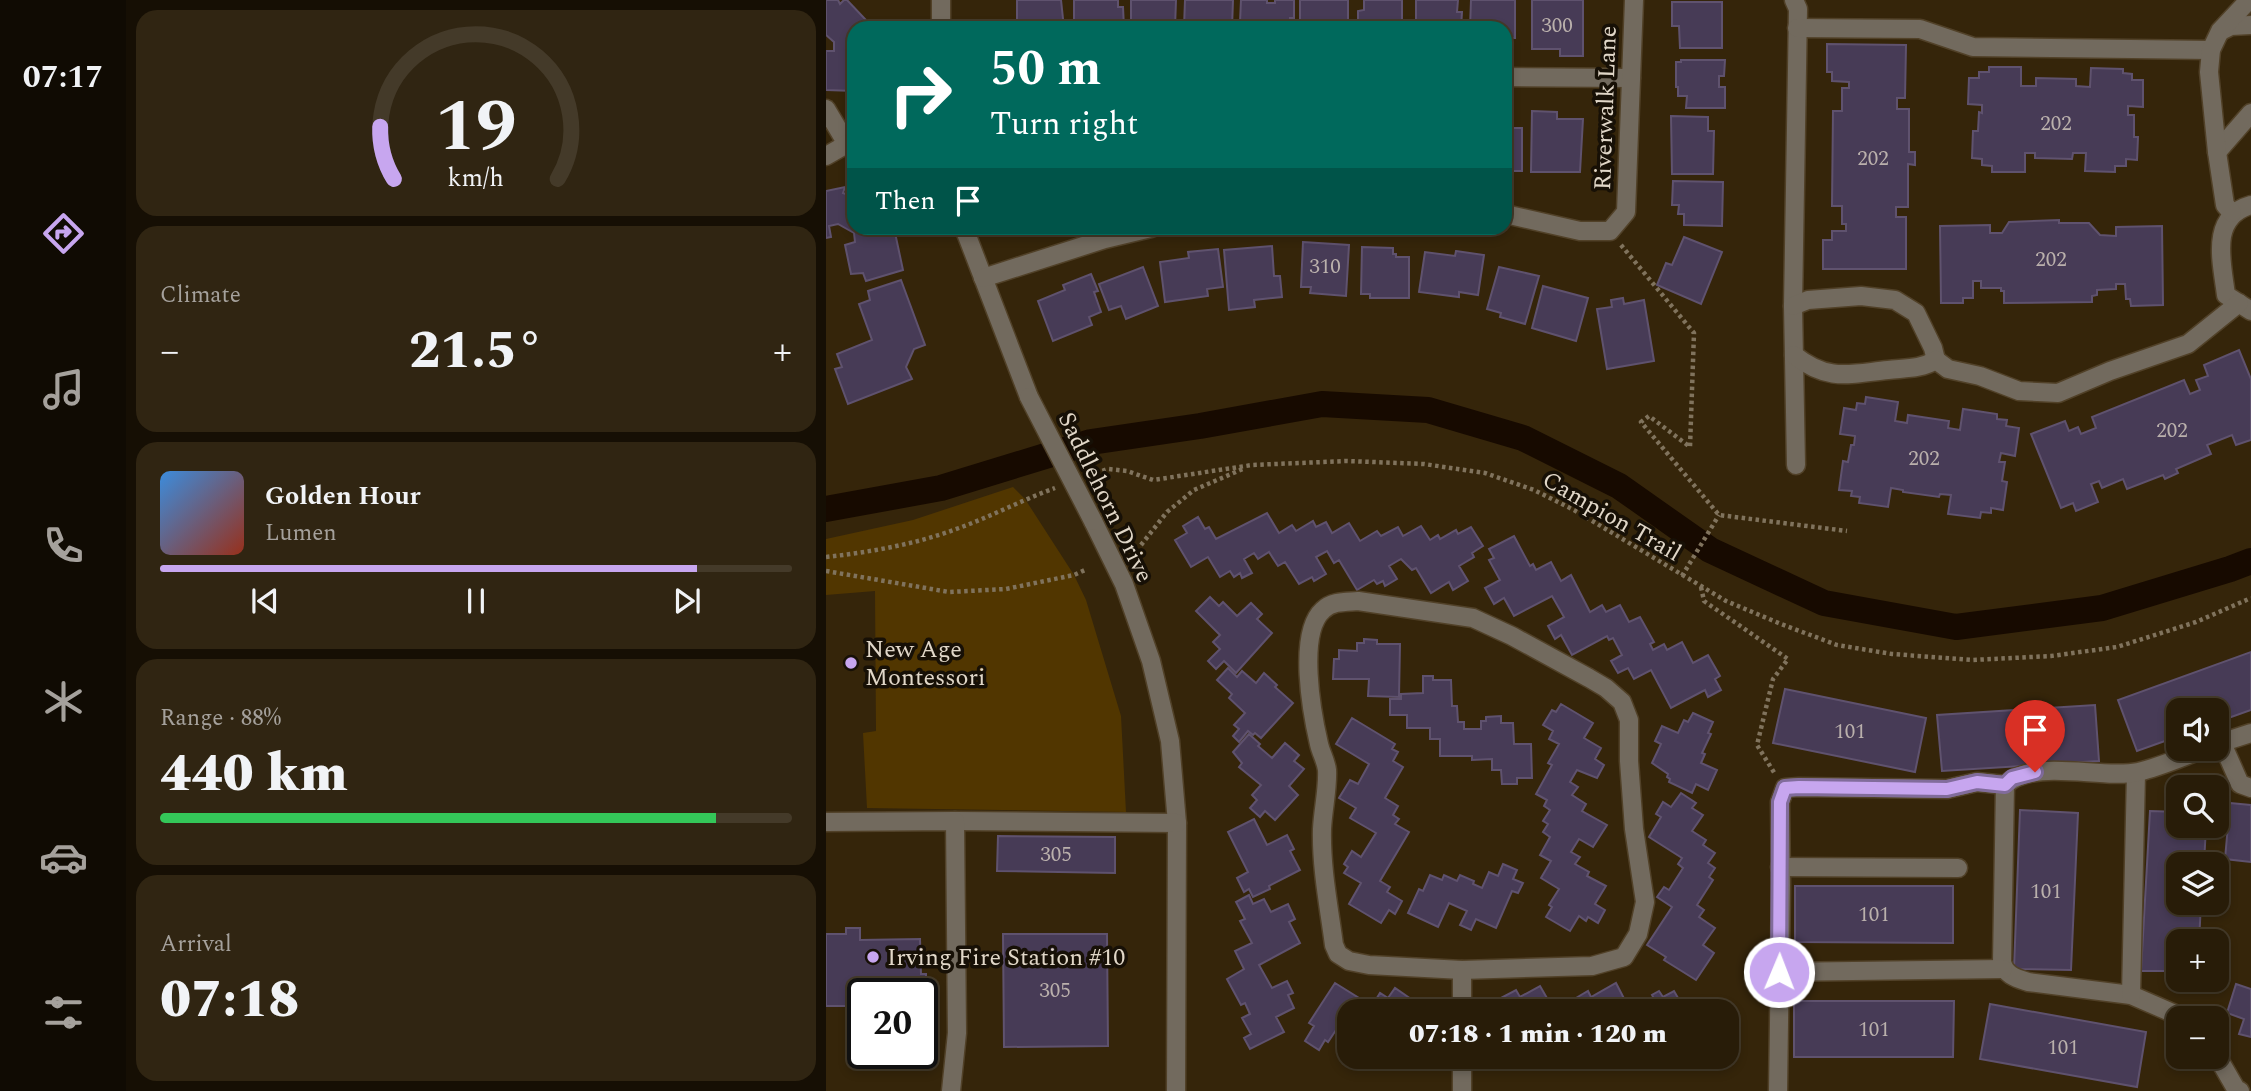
<!DOCTYPE html>
<html lang="en">
<head>
<meta charset="utf-8">
<style>
	body { margin:0; font-family:Spectral,serif; background:#302512; color:#f1f3f6; height:100vh; display:flex; flex-direction:column; font-size:26px; white-space:nowrap }
	* { box-sizing:border-box; margin:0 }
	p { font-size:23px; color:#a5a19c }
	.icon { flex:none; width:38px; height:38px; fill:none; stroke:currentColor; stroke-width:2; stroke-linecap:round; stroke-linejoin:round }
	.map { position:relative; flex:1; overflow:hidden }
	.drawer { display:flex; flex-direction:column; gap:10px; padding:10px; background:#160f04; width:700px }
	.drawer>* { flex:none }
	.guide { position:absolute; left:21px; top:21px; width:665px; height:214px; border-radius:21px; box-shadow:0 4px 10px #0003,0 0 0 2px #443a29; background:#00695c; color:#fff; overflow:hidden }
	.buttons { position:absolute; left:1340px; top:698px; display:grid; gap:14px }
	.buttons a { display:grid; place-items:center; width:63px; height:63px; border-radius:14px; background:#281c08; box-shadow:0 4px 10px #0003,0 0 0 2px #443a29; font-size:35px }
	.speed { position:absolute; left:21px; top:978px; display:flex; gap:14px; font-size:35px; font-weight:700; text-align:center }
	.speed>* { display:grid; place-content:center; width:91px; height:91px; border-radius:50%; background:#281c08; box-shadow:0 4px 10px #0003,0 0 0 2px #443a29; line-height:1 }
	.speed .limit { border:4px solid #111; border-radius:10px; background:#fff; color:#111 }
	.pin { position:absolute; display:grid; place-items:center; width:60px; height:60px; color:#fff; margin:-72px -30px; border-radius:50% 50% 50% 0; rotate:-45deg; box-shadow:0 0 7px #0007 }
	.pin .icon { rotate:45deg }
	.me { position:absolute; width:77px; margin:-38px; rotate:1deg; stroke-linejoin:round; filter:drop-shadow(0 0 5px #0008) }
	.turn { display:flex; align-items:center; gap:24px; height:147px; padding:0 28px; font-size:32px }
	.turn .icon { width:91px; height:91px; stroke-width:2.5 }
	.turn b { display:block; font-size:49px; line-height:60px }
	.then { display:flex; align-items:center; height:66px; padding:0 28px; background:#0003; gap:14px; font-size:26px }
	.big { font-size:52px; font-weight:800; line-height:1.1 }
	.drawer .card { flex:1; display:flex; flex-direction:column; justify-content:center; gap:10px; min-width:0; padding:0 24px; border-radius:21px; background:#302512 }
	.drawer .dial { align-items:center; gap:0 }
	.dial svg { height:182px; overflow:visible; fill:none; stroke:#443a29; stroke-width:7; stroke-linecap:round; text-anchor:middle }
	.dial text { fill:#f1f3f6; stroke:none }
	.song { display:flex; align-items:center; gap:21px }
	.cover { width:84px; height:84px; border-radius:10px; background:linear-gradient(135deg,hsl(210 70% 55%),hsl(10 70% 35%)) }
	.played { height:7px; border-radius:4px; background:linear-gradient(90deg,#c7a6ef 85%,#443a29 85%) }
	.keys { display:flex; justify-content:space-around; direction:ltr }
	.heat { display:flex; justify-content:space-between; align-items:center; font-size:38px; direction:ltr }
	.charge { height:10px; border-radius:5px; background:linear-gradient(90deg,#34c759 88%,#443a29 0) }
	.trip { position:absolute; left:511px; top:999px; width:402px; height:70px; border-radius:21px; background:#281c08; box-shadow:0 4px 10px #0003,0 0 0 2px #443a29; font-weight:800; line-height:70px; text-align:center }
	main { display:flex; flex:1; min-height:0 }
	.tabs { display:flex; flex-direction:column; width:126px; justify-content:space-around; align-items:center; background:#100b03; color:#a5a19c }
	.tabs .icon { width:49px; height:49px }
	.tabs .active { color:#c7a6ef }
	.tabs b { font-size:32px; color:#f1f3f6 }
	.map>svg:first-child { display:block }
	.green { fill:#513600 }
	.lines { fill:none; stroke-linecap:round; stroke-linejoin:round }
	.canal { stroke:#170a00; stroke-width:26 }
	.building { fill:#473b56; stroke:#5f526e; stroke-width:2 }
	.minor-casing { stroke:#514128; stroke-width:21 }
	.path { stroke:#80735d; stroke-width:4.5; stroke-dasharray:3.5 3.5; stroke-linecap:butt }
	.minor { stroke:#726a5e; stroke-width:18 }
	.minor-bridge-casing { stroke:#514128; stroke-width:21; stroke-linecap:butt }
	.minor-bridge { stroke:#726a5e; stroke-width:18 }
	.route-casing { stroke:#816c9b; stroke-width:18 }
	.route { stroke:#c7a6ef; stroke-width:12 }
	.poi-dot { fill:#c7a6ef; stroke:#171006; stroke-width:2.5 }
	.labels { text-anchor:middle; stroke-width:7; stroke-linejoin:round; paint-order:stroke }
	.number-label { font-size:21px; fill:#bab0ac }
	.street-label { font-size:24px; fill:#e1d7c8; stroke:#171006 }
	.poi-label { font-size:24px; fill:#e1d7c8; stroke:#171006; text-anchor:start }
</style>
</head>
<body>
<main>
<nav class="tabs">
<b>07:17</b>
<svg class="icon active" aria-label="directions" viewBox="0 0 24 24"><path d="M12 3l9 9-9 9-9-9zM9 14v-3h6M13 9l2 2-2 2"/></svg>
<svg class="icon" aria-label="music" viewBox="0 0 24 24"><path d="M9 18V5l10-2v13"/><circle cx="6" cy="18" r="3"/><circle cx="16" cy="16" r="3"/></svg>
<svg class="icon" aria-label="phone" viewBox="0 0 24 24"><path d="M5 4h4l2 5-3 2q2 4 5 5l2-3 5 2v4C11 20 4 13 5 4z"/></svg>
<svg class="icon" aria-label="climate" viewBox="0 0 24 24"><path d="M12 3v18M4 7l16 10M4 17L20 7"/></svg>
<svg class="icon" aria-label="car" viewBox="0 0 24 24"><path d="M5 17H2v-5l4-1 3-4h7l3 4 3 1v5h-3M9 17h6M6 11h13"/><circle cx="7" cy="17" r="2"/><circle cx="17" cy="17" r="2"/></svg>
<svg class="icon" aria-label="filters" viewBox="0 0 24 24"><path d="M4 7h16M4 17h16"/><circle cx="9" cy="7" r="2"/><circle cx="15" cy="17" r="2"/></svg>
</nav>
<section class="drawer">
<div class="card dial"><svg viewBox="0 0 100 80">
<path d="M14 69A42 42 0 1 1 86 69"/>
<path d="M14 69A42 42 0 0 1 8 46" stroke="#c7a6ef"/>
<text x="50" y="56" font-size="32" font-weight="700">19</text>
<text x="50" y="72" font-size="11">km/h</text>
</svg></div>
<div class="card"><p>Climate</p>
<div class="heat"><a>−</a><b class="big">21.5°</b><a>+</a></div>
</div>
<div class="card">
<div class="song"><i class="cover"></i><div><b>Golden Hour</b><p>Lumen</p></div></div>
<div class="played"></div>
<div class="keys"><svg class="icon" aria-label="previous" viewBox="0 0 24 24"><path d="M18 5L8 12l10 7zM5 5v14"/></svg><svg class="icon" aria-label="pause" viewBox="0 0 24 24"><path d="M8 5v14M16 5v14"/></svg><svg class="icon" aria-label="next" viewBox="0 0 24 24"><path d="M6 5l10 7-10 7zM19 5v14"/></svg></div>
</div>
<div class="card"><p>Range · 88%</p><b class="big">440 km</b><div class="charge"></div></div>
<div class="card"><p>Arrival</p><b class="big">07:18</b></div>
</section>
<div class="map">
<svg width="1425" height="1091" viewBox="0 0 1425 1091">
	<rect width="100%" height="100%" fill="#35250a"/>
	<path class="green" d="M187,487L199,499L248,575L260,600L295,716L300,812L41,808L37,733L50,731L49,591L0,595V539L87,520Z"/>
	<g class="lines">
		<path class="canal" d="M0,509L115,488L265,442L374,426L496,404L602,410L697,438L793,486L884,550L998,603L1130,627L1276,608L1404,569L1425,561"/>
	</g>
	<g class="building">
		<path d="M0,0H12L14,4L18,0H21L40,20L34,27L37,28H28V91L0,90V51H8V42L0,35Z"/>
		<path d="M191,0H235L238,28H191Z"/>
		<path d="M248,0H292V7H297L298,28H248Z"/>
		<path d="M305,0H350L349,28H305Z"/>
		<path d="M359,0H407L406,28H358Z"/>
		<path d="M415,0H441V3H449V0H468V18H464V28H421L422,22H414Z"/>
		<rect x="474" y="0" width="48" height="28"/>
		<path d="M538,0H576V28H532V11L538,10Z"/>
		<path d="M590,0H632L631,12H636L635,28H590Z"/>
		<path d="M645,0H689V38H679V28H644Z"/>
		<path d="M706,0H757V56H734V49H706Z"/>
		<path d="M846,2H896V48H854L853,26H846Z"/>
		<path d="M1001,44L1080,45L1079,98H1071V109H1083V152H1089V165L1082,164V207H1070V217H1080V269H997V240H1006V231H1020V224H1016V206H1006L1007,111H1016V88H1023V82L1006,81V72H1001Z"/>
		<path d="M855,60H899L898,76H893V87H899V108H860L861,96H852V87H850V62H855Z"/>
		<path d="M1163,67H1195V86H1210V78L1250,79V86L1264,87L1265,68L1297,69V73L1306,74V80H1317V107L1302,106V115H1308V137H1312L1311,160L1300,159V166H1289V172L1259,171L1260,153H1247L1246,159L1209,158V153H1199V172H1166V166L1156,165V159L1146,158L1147,131H1152L1153,112L1156,113V105L1142,104L1143,78H1153V72H1163Z"/>
		<path d="M679,106H681V128H696V171H679Z"/>
		<path d="M706,111L731,112V119H757L754,172H705Z"/>
		<path d="M845,116L882,117V131H888L887,174H846Z"/>
		<path d="M847,181L897,182L896,226L858,225V214H852L853,205H846Z"/>
		<path d="M19,187L17,193L23,195L28,187V228H68L77,270L40,281L37,273L25,274L19,245L29,242L28,233L12,224L3,226L5,237L0,238V191Z"/>
		<path d="M1233,220V223H1263L1274,235L1290,236V227L1336,226L1337,305L1305,306L1304,299H1300L1299,284H1290V289L1271,290V295L1266,296V302L1178,303V291H1175V288H1155V281H1147V298H1137V303H1115L1114,226L1164,225V233H1176L1183,222Z"/>
		<path d="M858,237L896,252L875,304L831,285L840,263L846,265Z"/>
		<path d="M477,242L523,245L520,296L484,293L485,287H475Z"/>
		<path d="M446,246L448,276H454L456,297L428,300L429,307L403,310L398,250Z"/>
		<path d="M536,247L567,248V254H570V257H583V298H544V294H535Z"/>
		<path d="M392,249L397,287L381,289L382,296L339,302L334,262L363,258L362,252Z"/>
		<path d="M630,251L658,255L652,295L633,292V297L593,292L599,252L629,256Z"/>
		<path d="M317,267L332,306L300,319L295,306L283,310L273,284Z"/>
		<path d="M673,267L713,276L699,324L674,317L675,313L661,309Z"/>
		<path d="M265,274L272,291L268,292L275,312L263,317L266,325L227,341L212,301L239,290L237,285Z"/>
		<path d="M75,280L99,345L88,349L80,367L86,379L22,404L9,369L16,367L11,354L46,340L33,304L44,300L42,291Z"/>
		<path d="M717,286L762,298L750,341L706,328Z"/>
		<path d="M797,298L798,304L818,300L828,361L781,369L771,309L786,307L785,300Z"/>
		<path d="M1413,350L1425,379V440L1410,445L1406,435L1381,445L1385,454L1350,469L1352,473L1339,479L1337,475L1301,489L1297,479L1276,488L1273,481L1265,484L1272,502L1250,511L1247,503L1235,508L1205,434L1239,421L1243,431L1252,427L1255,434L1270,428L1266,417L1358,380L1364,394L1374,390L1370,380L1382,376L1378,365Z"/>
		<path d="M1040,397L1072,402L1069,421L1081,423L1082,415L1123,421L1122,428L1134,430L1137,409L1171,414V419L1181,420L1180,426L1193,428L1189,456L1175,453L1173,462H1179L1176,481L1181,482L1177,510L1165,508V513L1155,512L1154,518L1122,514L1125,495L1114,494L1113,497L1077,492V490L1065,488L1062,507L1033,503L1034,497L1025,496L1026,491L1013,490L1017,461L1022,462L1025,445H1028L1029,436L1014,434L1018,408L1030,410L1031,403L1039,404Z"/>
		<path d="M441,513L453,533L466,525L470,531L487,521L490,527L500,522L506,533L523,523L534,541L551,531L555,536L572,527L577,536L595,526L604,540L612,535L614,539L630,530L632,534L645,527L657,546L646,553L648,557L633,566L642,581L627,590L623,582L605,593L590,568L586,570L575,559L563,566L571,579L559,586L557,581L551,584L548,580L531,590L513,560L508,563L501,551L490,557L500,574L488,581L486,577L473,584L459,562L452,566L443,552L432,559L428,553L418,559L426,573L416,578L414,573L408,577L404,571L394,577L382,557L365,567L349,540L361,533L357,526L372,517L379,529L383,527L390,539Z"/>
		<path d="M688,536L704,566L707,564L710,570L725,562L735,581L745,575L764,612L776,605L780,612L794,605L803,622L814,617L828,642L824,644L827,650L838,644L841,650L856,642L867,663L882,655L894,676L889,679L895,690L882,697L879,690L845,708L825,670L808,679L802,668L792,673L785,661L796,655L787,638L783,640L781,636L746,655L735,635L729,639L722,626L738,617L726,596L688,616L678,598L668,604L659,588L674,580L663,560L668,558L663,549Z"/>
		<path d="M384,597L393,606L397,602L411,616L425,603L436,614L431,619L446,633L410,673L398,661L390,669L382,661L394,649L387,642L394,635L370,611Z"/>
		<path d="M538,639L551,640V644H574L573,697L542,696L543,679H507L508,659H513V650L531,651V643H538Z"/>
		<path d="M1425,652V710L1391,722V710H1353V736L1311,751L1292,700Z"/>
		<path d="M402,668L411,677L416,671L430,683L438,673L451,685L449,687L467,703L435,738L429,733L427,735L422,731L413,742L407,736L413,729L408,725L419,713L403,698L406,694L391,680Z"/>
		<path d="M597,676H607V680H625L626,706H631L632,722H638V729H655V721H660V717L675,716V723H687L688,744H705L706,778H691V784H676L675,770H666V759L646,760V756H614V739H604V728H581V715H564V699H575V694L597,693Z"/>
		<path d="M959,689L1100,718L1089,772L947,743Z"/>
		<path d="M735,704L767,723L758,738L775,748L769,759L778,765L771,778L751,770L744,782L752,787L746,795L760,804L756,811L781,825L767,847L753,839L745,852L754,857L749,864L763,872L761,876L780,886L769,904L779,910L772,923L762,917L760,921L753,916L744,931L720,917L726,907L723,905L733,889L715,878L725,861L714,855L724,837L717,832L722,824L717,821L724,810L718,806L721,800L710,794L726,765L722,763L733,744L723,739L727,731L717,725L726,710L730,712Z"/>
		<path d="M1269,705L1273,761L1116,771L1111,715Z"/>
		<path d="M867,713L887,722L882,733L885,734L876,753L879,754L875,763L891,770L882,790L870,784L866,793L843,782L844,779L841,777L842,774L826,763L835,744L829,741L836,726L852,733L858,720L862,722Z"/>
		<path d="M526,718L569,744L566,749L572,752L567,761L577,767L559,798L572,806L567,815L573,819L569,824L583,832L554,881L564,887L561,892L576,901L569,914L563,910L555,923L523,904L535,883L518,873L522,867L518,864L526,851L535,857L550,833L524,818L530,808L513,798L524,780L532,784L543,764L510,744Z"/>
		<path d="M423,734L434,744L432,746L446,758L459,743L473,755L468,761L478,769L463,786L472,795L449,820L439,811L434,817L424,808L431,800L426,795L435,785L413,767L416,763L407,752Z"/>
		<path d="M855,793L870,803L866,808L877,815L866,831L880,840L877,845L889,853L882,863L889,868L883,877L887,880L871,905L878,910L873,917L889,928L877,945L888,953L870,980L838,960L840,957L821,945L846,907L831,897L838,887L843,890L857,868L852,864L856,858L823,837L835,817L830,814L837,802L845,807Z"/>
		<path d="M1404,803L1425,805V862L1399,859Z"/>
		<path d="M1194,810L1252,813L1245,970L1188,969Z"/>
		<path d="M1324,811L1353,812V826H1380L1378,864H1353V903H1375L1373,942H1353V971H1315Z"/>
		<path d="M428,819L441,845L461,835L468,849L464,851L474,870L443,886L444,889L427,897L423,889L418,892L411,878L422,872L402,832Z"/>
		<path d="M172,836L289,837V873L171,871Z"/>
		<path d="M677,864L691,870L687,879L697,883L692,893L686,891L670,928L650,919L645,930L634,925L641,911L623,903L612,927L582,913L593,889L597,891L604,875L616,880L618,875L631,881L634,875L648,881L647,884L656,888L663,872L672,876Z"/>
		<path d="M969,886H1127V943L969,942Z"/>
		<path d="M423,895L427,904L438,899L445,912L462,904L469,919L463,922L474,943L433,965L446,988L461,981L467,993L462,995L468,1008L450,1017L458,1032L424,1049L418,1038L425,1034L416,1018L424,1014L419,1003L415,1005L401,979L418,969L409,951L426,943L414,921L419,919L410,902Z"/>
		<path d="M20,928H34V940L94,939L95,974H100V1007H96V994H37V1006H0V934H20Z"/>
		<path d="M177,934H281L282,1046L178,1047Z"/>
		<path d="M509,983L546,1006L554,993L562,998L569,988L585,999L578,1010L581,1012H523V1044L513,1037L515,1033L510,1030L502,1042L499,1040L493,1050L479,1041L488,1026L483,1023Z"/>
		<path d="M790,983L805,1012H752L748,1003L752,1001L750,998L762,991L765,997Z"/>
		<path d="M1410,984L1425,989V1037L1413,1034L1418,1019L1401,1013Z"/>
		<path d="M714,986L729,1012H683L675,998L690,990L694,997Z"/>
		<path d="M833,991L837,997L848,991L859,1010L873,1002L879,1012H832L834,1010L826,995Z"/>
		<path d="M968,1001H1128L1127,1057H968Z"/>
		<path d="M1164,1004L1320,1032L1311,1087L1154,1059Z"/>
	</g>
	<g class="lines">
		<g class="minor-casing">
			<g id="minor">
				<path d="M968,0L972,9L967,306L970,465"/>
				<path d="M115,28V0"/>
				<path d="M971,28L1094,29L1147,47L1385,50"/>
				<path d="M1395,31L1405,26L1425,25"/>
				<path d="M679,77L805,78"/>
				<path d="M0,109L21,144"/>
				<path d="M1391,152L1425,113"/>
				<path d="M0,156L28,140"/>
				<path d="M1425,205C1383,217 1396,262 1400,295L1425,311"/>
				<path d="M1406,213L1399,205L1391,152L1383,72L1385,50L1394,31L1423,0"/>
				<path d="M679,214L754,231H784L800,212L808,0"/>
				<path d="M138,228L203,397"/>
				<path d="M157,278L279,239L325,228"/>
				<path d="M967,306L982,300L1035,296L1069,300L1090,313L1107,348L1110,360"/>
				<path d="M968,355C1002,382 1023,374 1062,370C1080,368 1095,369 1110,360L1122,369L1154,376L1193,391L1232,393L1284,371L1362,344L1413,303"/>
				<path d="M267,521L298,584L325,661L344,741L351,823L350,1091"/>
				<path d="M532,601L647,618L686,636L763,678L780,688L796,702L803,720V761L808,829L819,902L812,934L798,957L766,966L636,970L543,965L523,961L512,954L508,945C503,907 495,868 496,829C497,809 502,789 501,770C500,761 495,753 493,744C486,714 471,633 497,610C506,601 520,602 532,601Z"/>
				<path d="M1396,743L1414,784L1425,788"/>
				<path d="M1391,744L1425,733"/>
				<path d="M1179,785L1176,962C1179,975 1190,978 1202,982L1305,995L1358,1018"/>
				<path d="M129,821L351,823"/>
				<path d="M0,822L129,821L131,1033L125,1091"/>
				<path d="M954,867L1132,868"/>
				<path d="M953,972L1177,969"/>
				<path d="M1305,995L1310,773"/>
				<path d="M636,1012V970"/>
				<path d="M1391,1056L1410,1089L1414,1091"/>
				<path d="M636,1091V1057"/>
				<path d="M952,1091L955,885L954,802L959,788L973,787L1121,789L1151,782L1179,785C1209,757 1275,780 1312,772C1334,767 1356,757 1378,749"/>
			</g>
		</g>
		<g class="path">
			<path d="M795,245L868,333L864,447L823,416L815,422L893,515L1021,531"/>
			<path d="M263,475L282,469L301,471L327,480L426,465L521,461L598,464L659,473L708,490L748,510L900,601L955,624L1011,645L1066,654L1147,660L1225,656L1291,647L1370,622L1425,598"/>
			<path d="M315,545L341,512L368,490L419,468"/>
			<path d="M0,557C45,552 91,544 133,528C166,516 196,500 229,488"/>
			<path d="M0,571L123,592L180,589L248,575L259,570"/>
			<path d="M856,576L893,515"/>
			<path d="M875,587L878,601L962,659L947,679L931,745L949,774"/>
		</g>
		<use href="#minor" class="minor"/>
		<g class="minor-bridge-casing">
			<path id="minor-bridge" d="M203,397L267,521"/>
		</g>
		<use href="#minor-bridge" class="minor-bridge"/>
	</g>
	<g class="lines">
		<g class="route-casing">
			<path id="route" d="M953,972L954,802L959,788L973,787L1121,789L1151,782L1179,785L1186,778L1209,772"/>
		</g>
		<use href="#route" class="route"/>
	</g>
	<g class="poi-dot">
		<circle cx="25" cy="663" r="7"/>
		<circle cx="47" cy="957" r="7"/>
	</g>
	<g class="labels">
		<g class="number-label">
			<text x="731" y="32">300</text>
			<text x="1230" y="130">202</text>
			<text x="1047" y="165">202</text>
			<text x="1225" y="266">202</text>
			<text x="499" y="273">310</text>
			<text x="1346" y="437">202</text>
			<text x="1098" y="465">202</text>
			<text x="1024" y="738">101</text>
			<text x="230" y="861">305</text>
			<text x="1220" y="898">101</text>
			<text x="1048" y="921">101</text>
			<text x="229" y="997">305</text>
			<text x="1048" y="1036">101</text>
			<text x="1237" y="1054">101</text>
		</g>
		<g class="street-label">
			<text transform="translate(779 108) rotate(-88)" y="8">Riverwalk Lane</text>
			<text transform="translate(280 497) rotate(64)" y="8">Saddlehorn Drive</text>
			<text transform="translate(786 516) rotate(30)" y="8">Campion Trail</text>
		</g>
		<g class="poi-label">
			<text x="39" y="657">New Age<tspan x="39" dy="28">Montessori</tspan></text>
			<text x="61" y="965">Irving Fire Station #10</text>
		</g>
	</g>
</svg>
<div class="buttons">
<a><svg class="icon" aria-label="sound" viewBox="0 0 24 24"><path d="M4 9h4l5-4v14l-5-4H4zM17 9q2 3 0 6"/></svg></a>
<a><svg class="icon" aria-label="search" viewBox="0 0 24 24"><circle cx="10" cy="10" r="6"/><path d="M15 15l6 6"/></svg></a>
<a><svg class="icon" aria-label="layers" viewBox="0 0 24 24"><path d="M12 4l9 5-9 5-9-5zM3 14l9 5 9-5"/></svg></a>
<a>+</a>
<a>−</a>
</div>
<div class="speed"><div class="limit">20</div></div>
<div class="pin" style="left:1209px;top:772px;background:#d93025"><svg class="icon" aria-label="arrive" viewBox="0 0 24 24"><path d="M6 21V4h12l-3 4 3 4H6"/></svg></div>
<svg class="me" style="left:953px;top:972px" viewBox="-20 -20 40 40"><circle r="17" fill="#c7a6ef" stroke="#fff" stroke-width="3"/><path d="M0-11L8 9 0 5-8 9z" fill="#fff"/></svg>
<div class="trip">07:18 · 1 min · 120 m</div>
<div class="guide">
<div class="turn"><svg class="icon" aria-label="right" viewBox="0 0 24 24"><path d="M7 20v-9h11M14 6l5 5-5 5"/></svg><div><b>50 m</b>Turn right</div></div>
<div class="then">Then<svg class="icon" aria-label="arrive" viewBox="0 0 24 24"><path d="M6 21V4h12l-3 4 3 4H6"/></svg></div>
</div>
</div>
</main>
</body>
</html>
